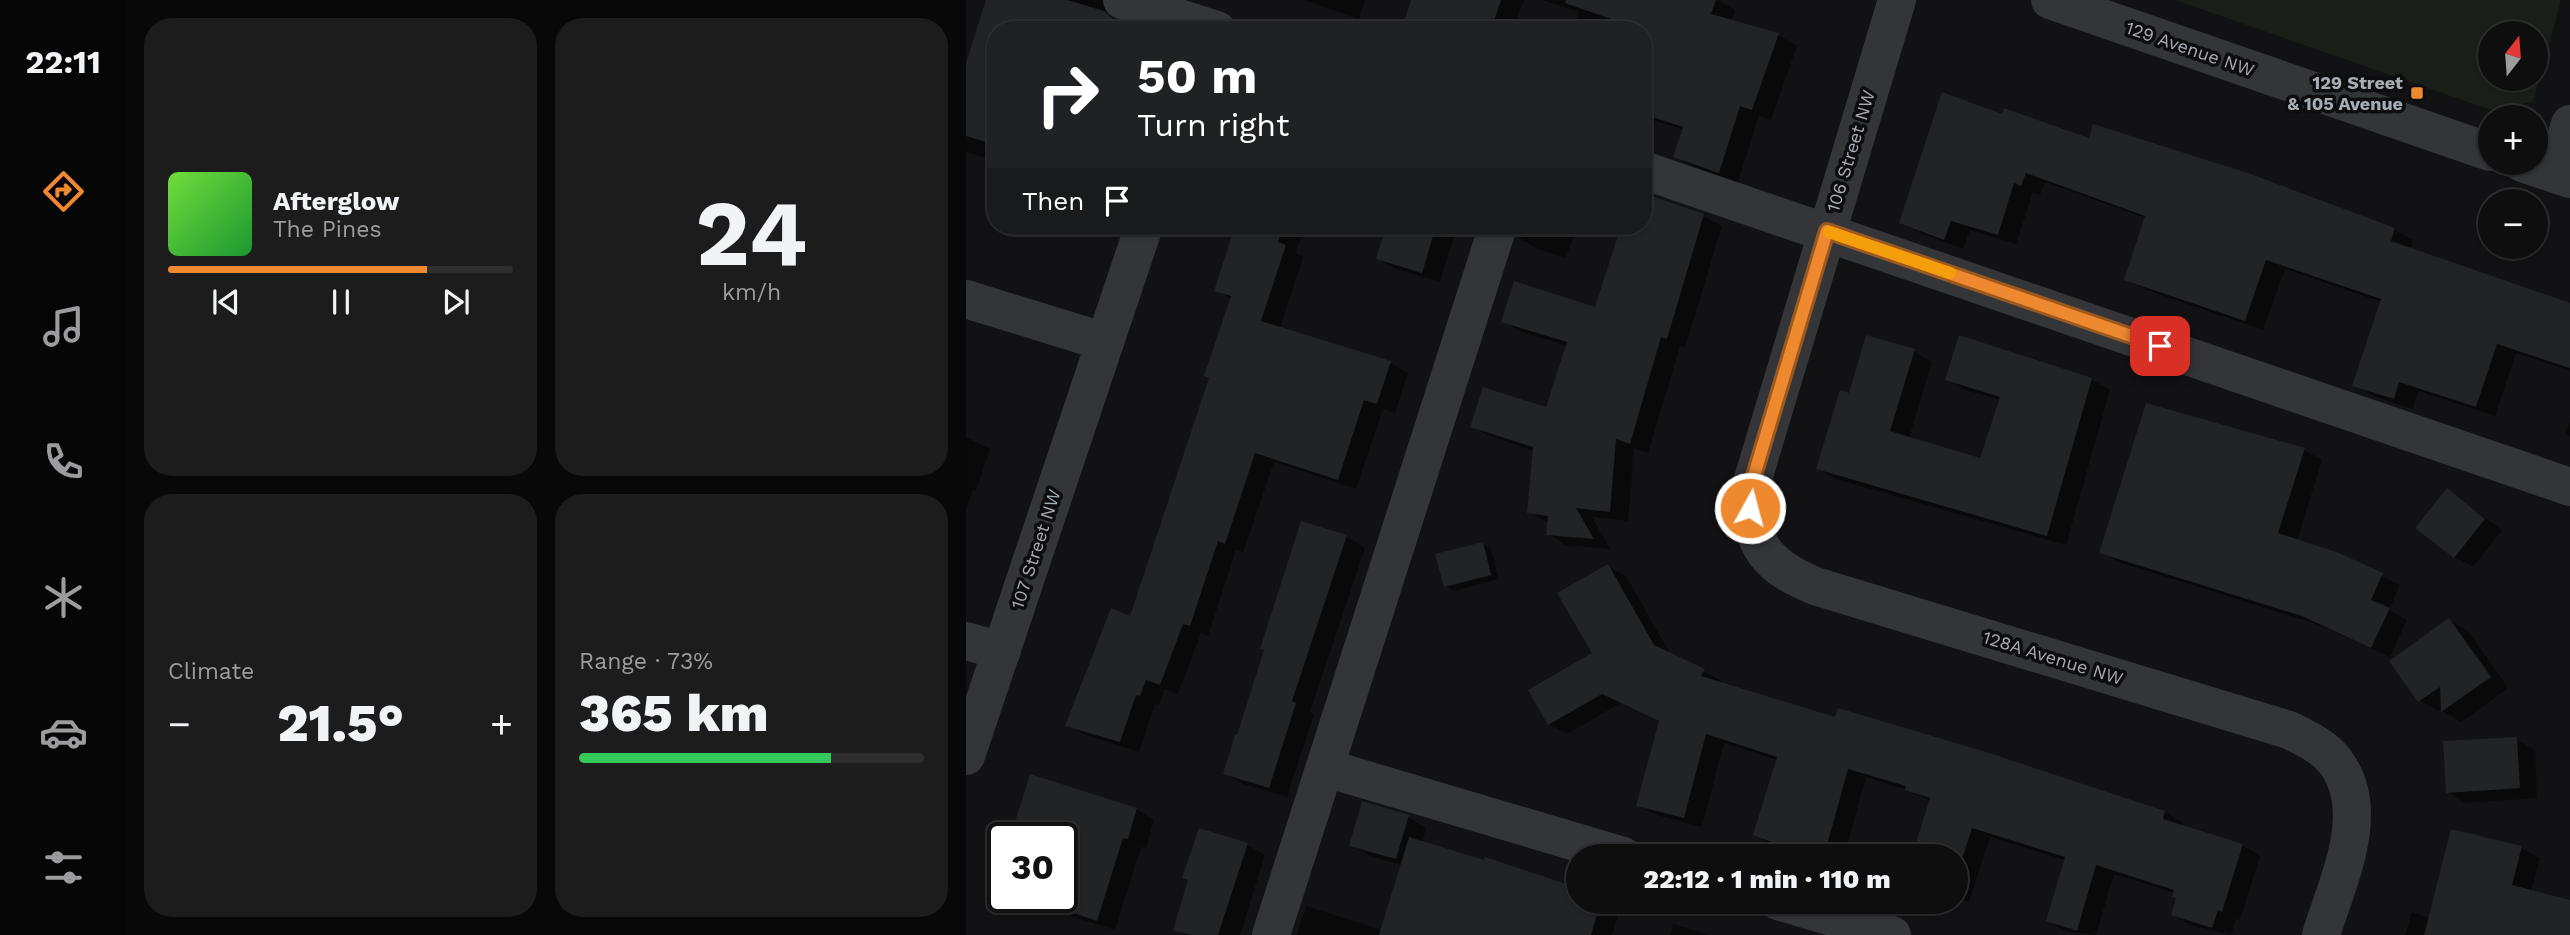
<!DOCTYPE html>
<html lang="en">
<head>
<meta charset="utf-8">
<style>
	body { margin:0; font-family:"Work Sans",sans-serif; background:#1c1c1d; color:#f1f3f6; height:100vh; display:flex; flex-direction:column; font-size:26px; white-space:nowrap }
	* { box-sizing:border-box; margin:0 }
	p { font-size:23px; color:#9b9c9e }
	.icon { flex:none; width:38px; height:38px; fill:none; stroke:currentColor; stroke-width:2; stroke-linecap:round; stroke-linejoin:round }
	.map { position:relative; flex:1; overflow:hidden }
	.panel { display:flex; flex-direction:column; gap:18px; padding:18px; background:#080808; width:840px }
	.panel>* { flex:none }
	.guide { position:absolute; left:21px; top:21px; width:665px; height:214px; border-radius:28px; box-shadow:0 2px 5px #0004,0 0 0 2px #2e2e2f; background:#202124; color:#fff; overflow:hidden }
	.needle { width:46px; rotate:17deg }
	.buttons { position:absolute; left:1512px; top:21px; display:grid; gap:14px }
	.buttons a { display:grid; place-items:center; width:70px; height:70px; border-radius:50%; background:#0e0e0f; box-shadow:0 2px 5px #0004,0 0 0 2px #2e2e2f; font-size:35px }
	.speed { position:absolute; left:21px; top:822px; display:flex; gap:14px; font-size:35px; font-weight:700; text-align:center }
	.speed>* { display:grid; place-content:center; width:91px; height:91px; border-radius:50%; background:#0e0e0f; box-shadow:0 2px 5px #0004,0 0 0 2px #2e2e2f; line-height:1 }
	.speed .limit { border:4px solid #111; border-radius:10px; background:#fff; color:#111 }
	.pin { position:absolute; display:grid; place-items:center; width:60px; height:60px; color:#fff; margin:-30px; border-radius:14px; box-shadow:0 4px 10px #0006 }
	.me { position:absolute; width:77px; margin:-38px; rotate:7deg; stroke-linejoin:round; filter:drop-shadow(0 0 5px #0008) }
	.turn { display:flex; align-items:center; gap:24px; height:147px; padding:0 35px; font-size:32px }
	.turn .icon { width:91px; height:91px; stroke-width:2.5 }
	.turn b { display:block; font-size:49px; line-height:60px }
	.then { display:flex; align-items:center; height:66px; padding:0 35px; background:#0003; gap:14px; font-size:26px }
	.big { font-size:52px; font-weight:800; line-height:1.1 }
	.panel .widget { flex:1; display:flex; flex-direction:column; justify-content:center; gap:10px; min-width:0; padding:0 24px; border-radius:28px; background:#1c1c1d }
	.panel .dial { align-items:center; gap:0 }
	.dial b { font-size:91px; line-height:1 }
	.song { display:flex; align-items:center; gap:21px }
	.cover { width:84px; height:84px; border-radius:10px; background:linear-gradient(135deg,hsl(100 70% 55%),hsl(130 70% 35%)) }
	.played { height:7px; border-radius:4px; background:linear-gradient(90deg,#ee8930 75%,#2e2e2f 75%) }
	.keys { display:flex; justify-content:space-around; direction:ltr }
	.heat { display:flex; justify-content:space-between; align-items:center; font-size:38px; direction:ltr }
	.charge { height:10px; border-radius:5px; background:linear-gradient(90deg,#34c759 73%,#2e2e2f 0) }
	.panel .tiles { flex:1; display:grid; gap:18px; grid-template-columns:repeat(2,1fr) }
	.trip { position:absolute; left:600px; top:844px; width:402px; height:70px; border-radius:35px; background:#0e0e0f; box-shadow:0 2px 5px #0004,0 0 0 2px #2e2e2f; font-weight:800; line-height:70px; text-align:center }
	main { display:flex; flex:1; min-height:0 }
	.tabs { display:flex; flex-direction:column; width:126px; justify-content:space-around; align-items:center; background:#060606; color:#9b9c9e }
	.tabs .icon { width:49px; height:49px }
	.tabs .current { color:#ee8930 }
	.tabs b { font-size:32px; color:#f1f3f6 }
	.map>svg:first-child { display:block }
	.green { fill:#191e18; fill-rule:evenodd }
	.shadow { fill:#0007 }
	.building { fill:#222325 }
	.lines { fill:none; stroke-linecap:round; stroke-linejoin:round }
	.minor { stroke:#333539; stroke-width:38 }
	.route-casing { stroke:#9b591f; stroke-width:18 }
	.route { stroke:#ee8930; stroke-width:12 }
	.slow { stroke:#f59e0b; stroke-width:12 }
	.poi-dot { fill:#ee8930; stroke:#0d0d0f; stroke-width:2.5 }
	.labels { text-anchor:middle; stroke-width:7; stroke-linejoin:round; paint-order:stroke }
	.street-label { font-size:18px; fill:#a4acb4; stroke:#0d0d0f }
	.poi-label { font-size:18px; font-weight:bold; fill:#a4acb4; stroke:#0d0d0f; text-anchor:end }
</style>
</head>
<body>
<main>
<nav class="tabs">
<b>22:11</b>
<svg class="icon current" aria-label="directions" viewBox="0 0 24 24"><path d="M12 3l9 9-9 9-9-9zM9 14v-3h6M13 9l2 2-2 2"/></svg>
<svg class="icon" aria-label="music" viewBox="0 0 24 24"><path d="M9 18V5l10-2v13"/><circle cx="6" cy="18" r="3"/><circle cx="16" cy="16" r="3"/></svg>
<svg class="icon" aria-label="phone" viewBox="0 0 24 24"><path d="M5 4h4l2 5-3 2q2 4 5 5l2-3 5 2v4C11 20 4 13 5 4z"/></svg>
<svg class="icon" aria-label="climate" viewBox="0 0 24 24"><path d="M12 3v18M4 7l16 10M4 17L20 7"/></svg>
<svg class="icon" aria-label="car" viewBox="0 0 24 24"><path d="M5 17H2v-5l4-1 3-4h7l3 4 3 1v5h-3M9 17h6M6 11h13"/><circle cx="7" cy="17" r="2"/><circle cx="17" cy="17" r="2"/></svg>
<svg class="icon" aria-label="filters" viewBox="0 0 24 24"><path d="M4 7h16M4 17h16"/><circle cx="9" cy="7" r="2"/><circle cx="15" cy="17" r="2"/></svg>
</nav>
<section class="panel">
<div class="tiles">
<div class="widget">
<div class="song"><i class="cover"></i><div><b>Afterglow</b><p>The Pines</p></div></div>
<div class="played"></div>
<div class="keys"><svg class="icon" aria-label="previous" viewBox="0 0 24 24"><path d="M18 5L8 12l10 7zM5 5v14"/></svg><svg class="icon" aria-label="pause" viewBox="0 0 24 24"><path d="M8 5v14M16 5v14"/></svg><svg class="icon" aria-label="next" viewBox="0 0 24 24"><path d="M6 5l10 7-10 7zM19 5v14"/></svg></div>
</div>
<div class="widget dial"><b>24</b><p>km/h</p></div>
<div class="widget"><p>Climate</p>
<div class="heat"><a>−</a><b class="big">21.5°</b><a>+</a></div>
</div>
<div class="widget"><p>Range · 73%</p><b class="big">365 km</b><div class="charge"></div></div>
</div>
</section>
<div class="map">
<svg width="1604" height="935" viewBox="0 0 1604 935">
	<rect width="100%" height="100%" fill="#121214"/>
	<path class="green" d="M1209,0H1595L1567,102L1525,110ZM1524,33H1570V79H1524Z"/>
	<g class="shadow">
		<path d="M22,0H145L135,30H30V172L26,170L29,161L0,152V69Z"/>
		<path d="M338,0H399L393,19Z"/>
		<path d="M447,0H558L547,30H436Z"/>
		<path d="M576,0H752L769,10L765,21L812,35L831,46L805,120L793,116L772,182L729,168L709,156L718,130L677,117V30H607L613,12Z"/>
		<path d="M1037,116L1124,141L1205,149L1353,199L1370,209L1429,230L1447,240L1444,249L1604,305V371L1550,353L1529,416L1452,391L1447,409L1407,396L1388,385L1416,302L1319,269L1297,330L1178,289L1160,279L1180,218L1079,182L1074,195L1067,192L1050,244L1004,230L997,249L954,233L935,222Z"/>
		<path d="M737,216L756,226L719,348L714,346L682,453L668,448L662,521L626,517L644,549L600,545L582,534L583,523L563,512L568,451L524,436L506,426L581,409L601,346L555,332L537,321L630,309L657,226H677Z"/>
		<path d="M271,226H338L330,253L337,257L314,328L424,363L442,373L429,413L417,409L390,489L308,462L277,553L270,550L242,636L235,633L212,694L199,689L193,705L189,704L173,752L120,735L101,725L165,618L245,378L266,299L250,290Z"/>
		<path d="M422,226H491L474,282L430,269L412,259Z"/>
		<path d="M555,226H611L600,258L571,249L553,238Z"/>
		<path d="M994,337L1126,380L1144,390L1100,545L870,479L852,469L884,395L948,351L966,362L943,438L1015,461L1035,400L999,390L981,379Z"/>
		<path d="M1604,421V436L1600,434Z"/>
		<path d="M0,437L24,449L10,491L7,490L0,509Z"/>
		<path d="M1338,450L1356,460L1331,541L1373,555L1434,585L1423,610L1441,620L1424,657L1356,626L1153,562L1135,552Z"/>
		<path d="M1481,491L1536,530L1507,567L1489,557Z"/>
		<path d="M336,523L381,537L399,548L344,712L348,715L321,797L277,784L259,773L272,738Z"/>
		<path d="M517,544L525,549L533,579L488,591L479,585Z"/>
		<path d="M642,566L660,576L705,655L756,681L754,684L870,719L1019,754L1199,812L1217,823L1215,827L1276,845L1294,856L1274,920L1270,919L1265,935L1224,925L1207,915L1211,899L1209,893L1148,874L1130,935L1099,931L1082,921L1099,860L1024,837L1003,902L990,898V856L965,801L943,791L900,777L878,856H841L806,845L789,834L812,760L758,743L736,827L690,815L672,805L694,722L655,703L601,734L583,724L629,654Z"/>
		<path d="M1484,620L1502,631L1542,688L1495,722L1477,711V708L1472,711L1453,700Z"/>
		<path d="M1550,739L1569,750L1571,798L1500,803L1482,792Z"/>
		<path d="M170,809L188,820L180,848L175,847L149,930L82,909L64,899L96,898V838H83L52,822Z"/>
		<path d="M442,817L460,828L456,843L519,863L520,860L612,889V901H643L654,908L646,935H331L340,906L416,930L436,865L403,856L385,845Z"/>
		<path d="M281,845L299,855L274,935H219L209,929Z"/>
		<path d="M1555,848L1574,858L1565,892L1604,902V935H1439L1446,912L1464,918Z"/>
		<path d="M707,924L744,935H704Z"/>
	</g>
	<g class="building">
		<path d="M20,0H101L138,11L149,21L172,30H30V145L0,136V63Z"/>
		<path d="M445,0H535L525,30H435Z"/>
		<path d="M600,0H750L745,14L813,33L786,110L774,106L753,173L707,157L717,127L677,114V30L599,3Z"/>
		<path d="M976,92L1036,114L1038,108L1123,138L1127,124L1285,174L1429,228L1425,241L1604,303V368L1531,344L1510,407L1433,382L1428,399L1386,386L1415,299L1300,260L1279,321L1158,280L1179,216L1060,173L1055,186L1048,183L1032,235L985,221L978,240L933,223Z"/>
		<path d="M677,193L738,214L701,339L695,337L664,444L650,439L644,512L610,508L628,539L580,535L582,516L561,513L567,447L504,427L517,387L580,407L601,342L535,322L548,281L629,307L655,226H677Z"/>
		<path d="M269,226H317L312,242L320,245L295,321L425,361L411,404L398,400L372,480L289,453L259,544L252,541L224,626L217,624L194,685L180,680L174,696L170,695L154,742L99,726L145,608L164,616L243,378L238,376L265,296L248,291Z"/>
		<path d="M420,226H470L456,273L410,259Z"/>
		<path d="M900,335L949,349L924,431L1014,458L1034,397L979,380L993,335L1126,378L1081,536L850,469L874,390L883,393Z"/>
		<path d="M1180,403L1339,448L1312,533L1373,553L1417,573L1405,600L1424,608L1405,648L1336,616L1133,553Z"/>
		<path d="M1481,488L1519,519L1488,558L1449,528Z"/>
		<path d="M335,521L381,535L326,701L330,703L303,788L257,774L269,735H271L298,650L294,649Z"/>
		<path d="M517,542L525,575L478,587L469,554Z"/>
		<path d="M642,564L688,645L739,669L735,676L869,717L872,708L1020,752L1199,811L1197,819L1277,844L1256,912L1252,910L1246,928L1205,915L1210,898L1206,897L1208,890L1130,865L1111,931L1080,921L1099,857L1006,828L997,856H946L964,798L939,790L940,786L882,769L858,856L821,848L787,835L811,757L740,734L718,818L670,806L693,721L636,694L582,725L562,690L626,653L591,593Z"/>
		<path d="M1483,618L1525,677L1475,712L1474,687L1452,702L1423,661Z"/>
		<path d="M1551,737L1554,788L1480,793L1477,741Z"/>
		<path d="M64,774L171,808L162,839L157,838L131,921L96,909V837L49,822Z"/>
		<path d="M396,801L443,815L430,859L383,846Z"/>
		<path d="M233,828L282,843L252,935H224L207,930L222,880L216,878Z"/>
		<path d="M1485,829L1556,846L1546,885L1604,900V935H1458Z"/>
		<path d="M443,837L518,860L519,857L612,888V901H635L625,935H413Z"/>
	</g>
	<g class="lines">
		<g class="minor">
			<path d="M156,0L251,30"/>
			<path d="M931,0L787,479C782,539 793,563 849,586L1323,730C1339,738 1357,746 1368,760C1408,810 1371,882 1355,935"/>
			<path d="M1084,0L1524,152"/>
			<path d="M1556,163L1604,179"/>
			<path d="M677,170L1604,487"/>
			<path d="M1589,174L1604,124"/>
			<path d="M0,299L139,342"/>
			<path d="M0,641L36,651"/>
			<path d="M0,756L178,226"/>
			<path d="M360,768L657,856"/>
			<path d="M812,901L926,935"/>
			<path d="M305,935L532,226"/>
		</g>
	</g>
	<g class="lines">
		<g class="route-casing">
			<path id="route" d="M784,508L787,479L861,231L1194,346"/>
		</g>
		<use href="#route" class="route"/>
		<path class="slow" d="M863,232L984,273"/>
	</g>
	<rect class="poi-dot" x="1444" y="86" width="14" height="14" rx="3.5"/>
	<g class="labels">
		<g class="street-label">
			<text transform="translate(1224 49) rotate(19)" y="6">129 Avenue NW</text>
			<text transform="translate(885 151) rotate(-73)" y="6">106 Street NW</text>
			<text transform="translate(70 549) rotate(-72)" y="6">107 Street NW</text>
			<text transform="translate(1087 658) rotate(17)" y="6">128A Avenue NW</text>
		</g>
		<g class="poi-label">
			<text x="1437" y="89">129 Street<tspan x="1437" dy="21">&amp; 105 Avenue</tspan></text>
		</g>
	</g>
</svg>
<div class="buttons">
<a><svg class="needle" viewBox="-14 -14 28 28"><path d="M0-13l5 13h-10z" fill="#e53935"/><path d="M0 13l5-13h-10z" fill="#9b9c9e"/></svg></a>
<a>+</a>
<a>−</a>
</div>
<div class="speed"><div class="limit">30</div></div>
<div class="pin" style="left:1194px;top:346px;background:#d93025"><svg class="icon" aria-label="arrive" viewBox="0 0 24 24"><path d="M6 21V4h12l-3 4 3 4H6"/></svg></div>
<svg class="me" style="left:784px;top:508px" viewBox="-20 -20 40 40"><circle r="17" fill="#ee8930" stroke="#fff" stroke-width="3"/><path d="M0-11L8 9 0 5-8 9z" fill="#fff"/></svg>
<div class="trip">22:12 · 1 min · 110 m</div>
<div class="guide">
<div class="turn"><svg class="icon" aria-label="right" viewBox="0 0 24 24"><path d="M7 20v-9h11M14 6l5 5-5 5"/></svg><div><b>50 m</b>Turn right</div></div>
<div class="then">Then<svg class="icon" aria-label="arrive" viewBox="0 0 24 24"><path d="M6 21V4h12l-3 4 3 4H6"/></svg></div>
</div>
</div>
</main>
</body>
</html>
